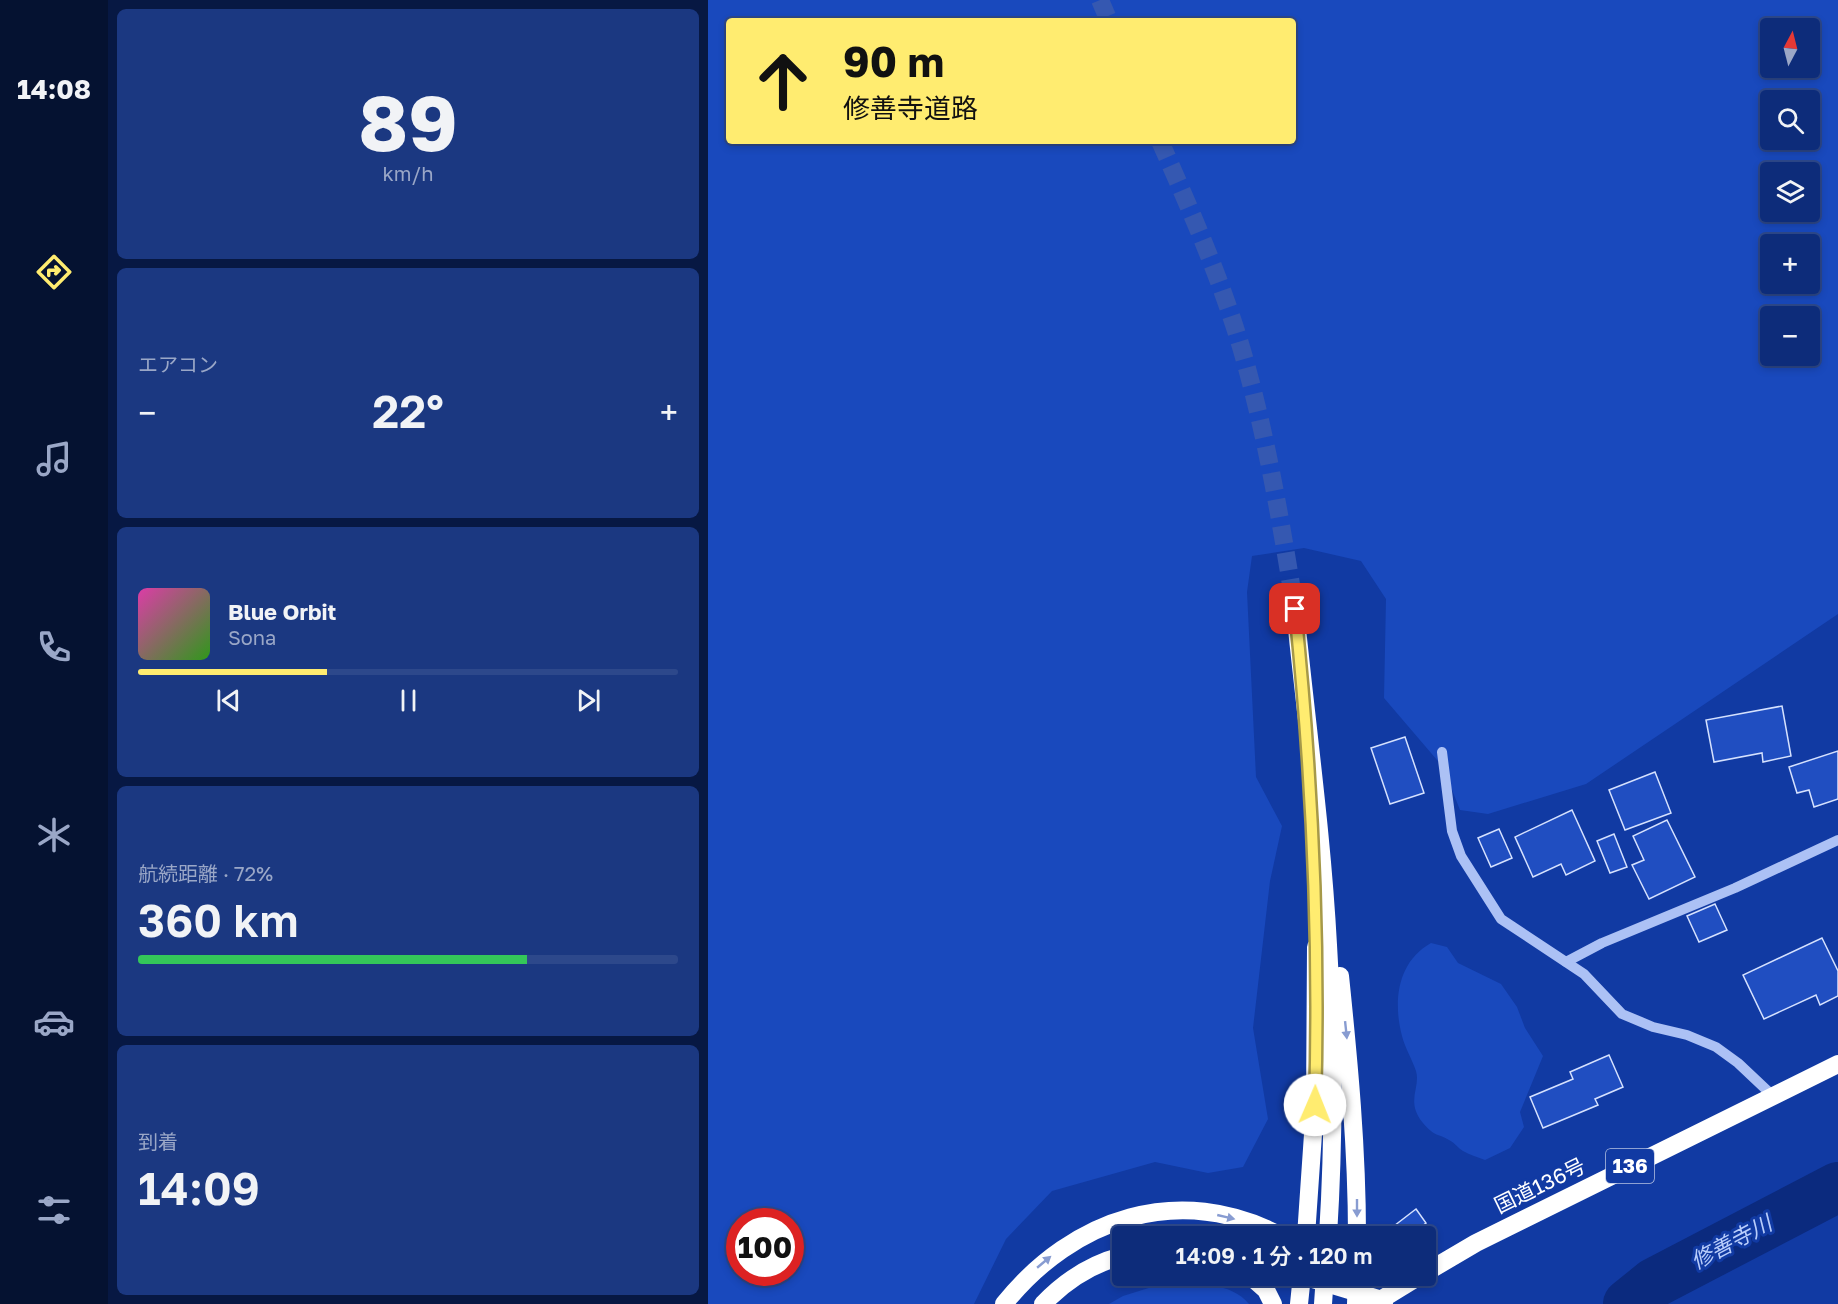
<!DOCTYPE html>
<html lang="ja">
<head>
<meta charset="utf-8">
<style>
	body { margin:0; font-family:"Golos Text","Noto Sans JP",sans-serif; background:#1b3881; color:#f1f3f6; height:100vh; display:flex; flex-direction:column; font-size:22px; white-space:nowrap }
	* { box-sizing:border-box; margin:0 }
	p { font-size:20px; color:#9aa7c7 }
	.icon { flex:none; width:33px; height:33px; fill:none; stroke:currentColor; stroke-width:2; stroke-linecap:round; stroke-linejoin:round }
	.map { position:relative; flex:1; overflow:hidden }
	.details { display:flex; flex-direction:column; gap:9px; padding:9px; background:#071843; width:600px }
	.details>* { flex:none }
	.top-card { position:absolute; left:18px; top:18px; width:570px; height:126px; border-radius:6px; box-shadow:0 3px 9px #0003,0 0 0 2px #2d488b; background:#ffec70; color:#111; overflow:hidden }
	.needle { width:39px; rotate:7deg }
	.controls { position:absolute; left:1052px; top:18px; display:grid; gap:12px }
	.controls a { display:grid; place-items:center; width:60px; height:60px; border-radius:6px; background:#0d2c7a; box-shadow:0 3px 9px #0003,0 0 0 2px #2d488b; font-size:30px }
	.speed { position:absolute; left:18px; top:1208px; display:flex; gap:12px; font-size:30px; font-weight:700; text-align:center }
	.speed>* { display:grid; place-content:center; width:78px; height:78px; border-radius:50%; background:#0d2c7a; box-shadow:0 3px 9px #0003,0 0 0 2px #2d488b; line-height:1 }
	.speed .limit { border:9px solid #d22; background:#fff; color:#111 }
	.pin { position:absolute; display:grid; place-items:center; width:51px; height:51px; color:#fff; margin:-26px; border-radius:12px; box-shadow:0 3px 9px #0006 }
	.me { position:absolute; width:66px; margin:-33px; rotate:1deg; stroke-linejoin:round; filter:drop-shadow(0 0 4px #0008) }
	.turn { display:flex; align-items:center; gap:21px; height:126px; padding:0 18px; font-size:27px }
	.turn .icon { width:78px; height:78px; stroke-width:2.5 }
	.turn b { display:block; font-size:42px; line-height:51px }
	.big { font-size:45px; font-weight:600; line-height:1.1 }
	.details .tile { flex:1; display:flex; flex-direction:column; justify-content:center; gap:9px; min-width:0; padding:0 21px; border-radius:9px; background:#1b3881 }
	.details .dial { align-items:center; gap:0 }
	.dial b { font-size:78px; line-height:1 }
	.song { display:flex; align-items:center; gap:18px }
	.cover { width:72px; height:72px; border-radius:9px; background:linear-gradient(135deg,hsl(320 70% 55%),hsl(110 70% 35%)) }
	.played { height:6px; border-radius:3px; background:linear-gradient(90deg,#ffec70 35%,#2d488b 35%) }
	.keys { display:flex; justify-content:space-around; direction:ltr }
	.heat { display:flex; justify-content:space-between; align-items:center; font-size:33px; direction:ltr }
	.charge { height:9px; border-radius:4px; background:linear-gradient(90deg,#34c759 72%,#2d488b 0) }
	.trip { position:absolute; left:404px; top:1226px; width:324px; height:60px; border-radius:6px; background:#0d2c7a; box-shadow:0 3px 9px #0003,0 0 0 2px #2d488b; font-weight:600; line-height:60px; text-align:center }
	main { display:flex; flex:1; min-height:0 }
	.dock { display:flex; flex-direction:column; width:108px; justify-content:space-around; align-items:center; background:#051231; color:#9aa7c7 }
	.dock .icon { width:42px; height:42px }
	.dock .active { color:#ffec70 }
	.dock b { font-size:27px; color:#f1f3f6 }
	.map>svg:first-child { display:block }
	.green { fill:#1949bd; fill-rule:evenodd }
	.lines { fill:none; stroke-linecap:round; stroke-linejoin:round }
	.river { stroke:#0b2a7e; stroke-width:50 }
	.building { fill:#204ec1; stroke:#d5e1fe; stroke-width:1.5 }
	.highway-tunnel { stroke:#3558b1; stroke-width:18; stroke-dasharray:18 9; stroke-linecap:butt }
	.minor { stroke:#acc1f5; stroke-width:10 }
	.highway { stroke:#fff; stroke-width:18 }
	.highway-bridge { stroke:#fff; stroke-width:18 }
	.oneway { fill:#889cd1 }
	.route-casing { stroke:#a69949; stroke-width:15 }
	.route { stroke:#ffec70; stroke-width:10 }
	.labels { text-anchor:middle; stroke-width:6; stroke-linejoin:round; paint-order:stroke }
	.shield { fill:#113aa3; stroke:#b8c4e3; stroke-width:1.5 }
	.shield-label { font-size:20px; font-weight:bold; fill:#fff }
	.street-label { font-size:21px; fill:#fff; stroke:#113aa3 }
	.water-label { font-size:22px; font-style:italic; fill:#b9cdfb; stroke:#113aa3 }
</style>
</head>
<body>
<main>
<nav class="dock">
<b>14:08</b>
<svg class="icon active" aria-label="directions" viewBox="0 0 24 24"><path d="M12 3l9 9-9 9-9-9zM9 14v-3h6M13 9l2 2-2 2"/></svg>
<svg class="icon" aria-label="music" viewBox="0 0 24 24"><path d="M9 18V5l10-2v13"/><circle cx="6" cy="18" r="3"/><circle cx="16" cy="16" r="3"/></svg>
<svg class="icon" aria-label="phone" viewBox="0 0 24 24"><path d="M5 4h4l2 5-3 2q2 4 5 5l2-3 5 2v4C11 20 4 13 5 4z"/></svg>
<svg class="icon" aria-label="climate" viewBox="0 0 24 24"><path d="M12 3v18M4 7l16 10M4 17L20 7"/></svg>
<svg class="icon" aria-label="car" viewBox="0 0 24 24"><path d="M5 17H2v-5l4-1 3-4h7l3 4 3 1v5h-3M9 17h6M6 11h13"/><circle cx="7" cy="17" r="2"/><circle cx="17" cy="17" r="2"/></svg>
<svg class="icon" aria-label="filters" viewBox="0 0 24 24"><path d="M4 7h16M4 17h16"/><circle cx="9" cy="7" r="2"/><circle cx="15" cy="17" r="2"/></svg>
</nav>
<section class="details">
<div class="tile dial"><b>89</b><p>km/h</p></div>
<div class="tile"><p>エアコン</p>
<div class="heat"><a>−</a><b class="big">22°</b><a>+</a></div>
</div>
<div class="tile">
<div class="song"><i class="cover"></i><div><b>Blue Orbit</b><p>Sona</p></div></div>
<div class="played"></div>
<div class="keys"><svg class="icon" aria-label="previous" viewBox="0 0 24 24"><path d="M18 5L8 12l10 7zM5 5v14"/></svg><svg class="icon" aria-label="pause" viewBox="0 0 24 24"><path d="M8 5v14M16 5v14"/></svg><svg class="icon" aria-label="next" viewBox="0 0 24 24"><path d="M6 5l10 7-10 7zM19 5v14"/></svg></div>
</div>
<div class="tile"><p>航続距離 · 72%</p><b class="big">360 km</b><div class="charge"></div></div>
<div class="tile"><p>到着</p><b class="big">14:09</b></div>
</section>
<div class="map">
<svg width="1130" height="1304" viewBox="0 0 1130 1304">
	<rect width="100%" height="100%" fill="#113aa3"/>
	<g class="green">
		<path d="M0,0H1130V614L878,784L780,814L752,810L735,767L676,698L678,599L653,561L596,548L544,556L539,592L548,777L574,826L562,881L545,1028L560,1119L535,1167L500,1173L447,1162L344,1191L298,1239L266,1304H0ZM21,21H585V141H21ZM1062,28H1101V68H1062ZM1062,100H1101V140H1062ZM1062,172H1101V212H1062ZM1062,244H1101V284H1062ZM1062,316H1101V356H1062ZM32,1221H82V1272H32Z"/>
		<path d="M723,943L739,947L750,963L793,984L809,1007L817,1028L835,1056L812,1112L816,1127L802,1148L777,1160C770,1157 762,1155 755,1151C750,1148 747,1143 741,1140C729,1133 727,1137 715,1123C697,1101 713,1088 708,1071C704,1059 697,1048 694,1036C685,1002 689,962 723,943Z"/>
		<path d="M460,1282C485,1283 524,1282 541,1304H401L415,1296Z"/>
	</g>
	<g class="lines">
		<path class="river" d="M920,1304L946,1283L1130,1187"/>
	</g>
	<g class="building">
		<path d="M1074,706L1083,756L1055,762L1054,753L1006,762L998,720Z"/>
		<path d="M697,737L716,793L682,804L663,748Z"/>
		<path d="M1130,751V799L1106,807L1101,790L1089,793L1081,767Z"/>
		<path d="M947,772L963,813L917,830L901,790Z"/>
		<path d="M864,810L887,861L858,875L853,864L825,877L807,837Z"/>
		<path d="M959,820L987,877L941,899L924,865L936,860L925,836Z"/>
		<path d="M791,829L804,858L783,867L770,838Z"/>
		<path d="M906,834L919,867L902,873L889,841Z"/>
		<path d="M1007,904L1019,930L991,942L979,916Z"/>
		<path d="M1114,938L1130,971V996L1112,1005L1108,995L1056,1019L1035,975Z"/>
		<path d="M901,1055L915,1087L887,1099L890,1105L835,1128L822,1097L865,1079L862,1072Z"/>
		<path d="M708,1209L718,1223L701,1236H673Z"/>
	</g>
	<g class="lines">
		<g class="highway-tunnel">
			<path d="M392,0L401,21"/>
			<path d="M452,141C485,216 519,292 540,372C561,450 574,529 587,609"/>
		</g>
		<g class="minor">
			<path d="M734,752L744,831L753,856L793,919L876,974L914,1014L945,1027L979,1035L1008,1047L1030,1063L1065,1096"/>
			<path d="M858,962L894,943L1027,888L1130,840"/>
		</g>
		<g class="highway">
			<path d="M587,609C598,721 614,832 620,945C626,1041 626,1140 620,1236"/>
			<path d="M632,976C641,1063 649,1149 649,1236"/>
			<path d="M598,1236L607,1105L608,947"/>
			<path d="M717,1273L768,1243L1130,1064"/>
			<path d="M541,1275L558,1290L565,1304"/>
			<path d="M591,1275L671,1299L676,1304"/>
			<path d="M296,1304C365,1218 471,1182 573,1236"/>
			<path d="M335,1304C357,1281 383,1264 414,1256"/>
			<path d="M666,1304L713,1275"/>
		</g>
		<g class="highway-bridge">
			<path d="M591,1304L594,1275"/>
			<path d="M615,1304L617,1275"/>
			<path d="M648,1304L649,1275"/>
		</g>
	</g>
	<defs><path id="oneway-solid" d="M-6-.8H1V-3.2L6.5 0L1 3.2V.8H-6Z" transform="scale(1.5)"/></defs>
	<g class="oneway">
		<use href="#oneway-solid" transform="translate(638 1030) rotate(84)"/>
		<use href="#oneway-solid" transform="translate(649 1208) rotate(90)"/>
		<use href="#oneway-solid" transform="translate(518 1217) rotate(13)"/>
		<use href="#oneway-solid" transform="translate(336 1262) rotate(-40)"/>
	</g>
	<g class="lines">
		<g class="route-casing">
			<path id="route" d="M587,609C604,773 612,940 607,1105"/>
		</g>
		<use href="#route" class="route"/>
	</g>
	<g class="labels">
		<rect class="shield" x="898" y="1149" width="48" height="34" rx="4.5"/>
		<g class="shield-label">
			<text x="922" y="1173">136</text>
		</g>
		<g class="street-label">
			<text transform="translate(832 1186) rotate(-26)" y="7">国道136号</text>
		</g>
		<g class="water-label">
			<text transform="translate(1023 1242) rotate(-28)" y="8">修善寺川</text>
		</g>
	</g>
</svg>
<div class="controls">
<a><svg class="needle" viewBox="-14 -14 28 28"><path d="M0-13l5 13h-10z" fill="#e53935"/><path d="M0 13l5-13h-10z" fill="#9aa7c7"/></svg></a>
<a><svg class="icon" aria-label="search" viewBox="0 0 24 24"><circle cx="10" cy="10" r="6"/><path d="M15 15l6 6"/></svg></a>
<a><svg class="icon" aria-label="layers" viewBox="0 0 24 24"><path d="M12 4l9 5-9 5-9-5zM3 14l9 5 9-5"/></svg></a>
<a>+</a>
<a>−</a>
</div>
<div class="speed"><div class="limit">100</div></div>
<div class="pin" style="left:587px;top:609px;background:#d93025"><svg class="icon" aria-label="arrive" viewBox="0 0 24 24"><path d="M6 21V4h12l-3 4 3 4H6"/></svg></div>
<svg class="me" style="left:607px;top:1105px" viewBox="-20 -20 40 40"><circle r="19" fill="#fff"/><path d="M0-13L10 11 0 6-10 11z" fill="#ffec70"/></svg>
<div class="trip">14:09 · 1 分 · 120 m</div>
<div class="top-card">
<div class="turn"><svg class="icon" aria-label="ahead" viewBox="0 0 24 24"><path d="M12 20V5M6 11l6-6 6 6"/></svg><div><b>90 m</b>修善寺道路</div></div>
</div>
</div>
</main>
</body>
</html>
